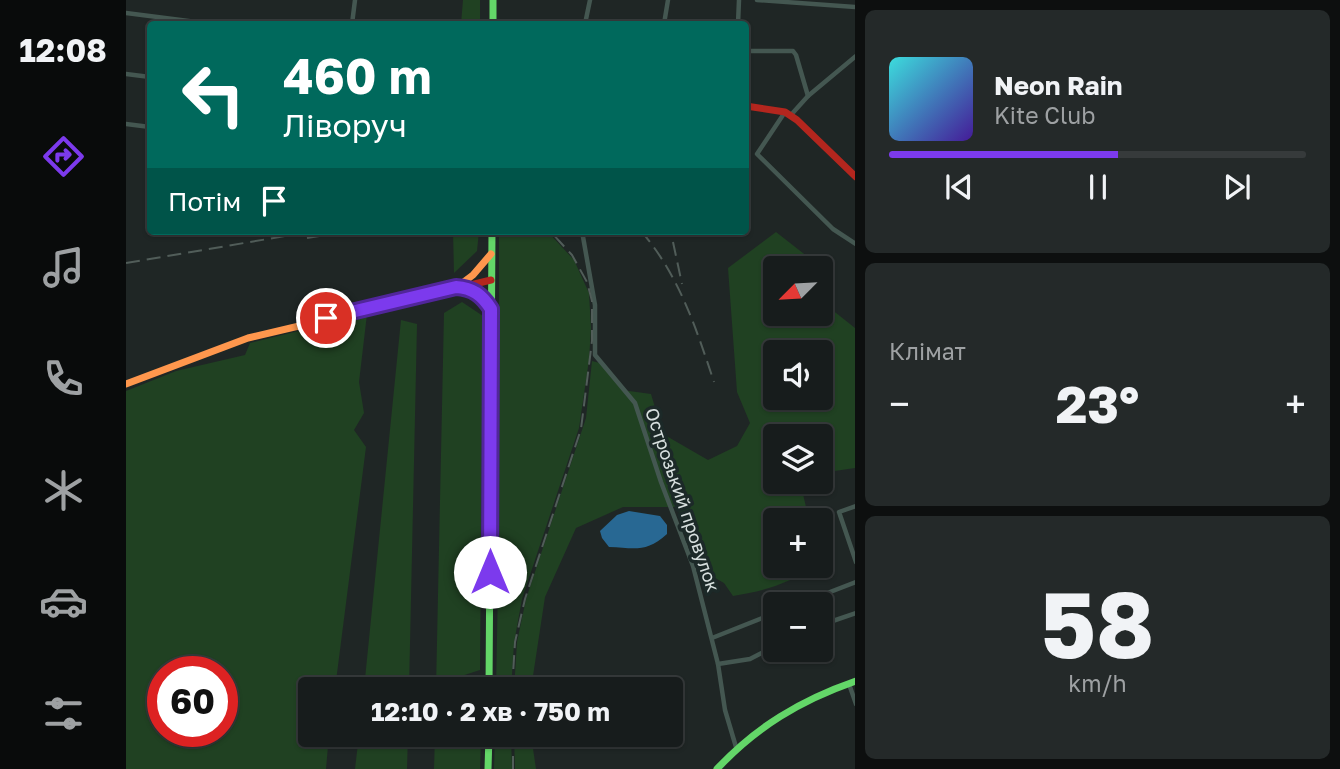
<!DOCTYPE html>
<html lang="uk">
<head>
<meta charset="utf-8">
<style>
	body { margin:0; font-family:"Golos Text",sans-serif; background:#242929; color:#f1f3f6; height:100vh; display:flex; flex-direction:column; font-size:26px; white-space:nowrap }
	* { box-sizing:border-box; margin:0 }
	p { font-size:23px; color:#9ea1a3 }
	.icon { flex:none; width:38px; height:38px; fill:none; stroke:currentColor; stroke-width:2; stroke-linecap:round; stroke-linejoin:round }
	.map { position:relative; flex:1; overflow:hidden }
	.details { display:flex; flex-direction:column; gap:10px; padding:10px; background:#0d0f0f; width:485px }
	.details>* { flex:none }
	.banner { position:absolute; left:21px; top:21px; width:602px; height:214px; border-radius:7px; box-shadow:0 2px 5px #0004,0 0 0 2px #363a3b; background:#00695c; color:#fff; overflow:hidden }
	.needle { width:46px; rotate:246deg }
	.fabs { position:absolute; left:637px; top:256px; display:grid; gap:14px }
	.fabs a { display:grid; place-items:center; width:70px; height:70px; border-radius:7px; background:#171c1c; box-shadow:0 2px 5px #0004,0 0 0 2px #363a3b; font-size:35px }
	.speed { position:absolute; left:21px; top:656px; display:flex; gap:14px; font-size:35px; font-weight:700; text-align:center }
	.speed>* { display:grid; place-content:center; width:91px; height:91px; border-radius:50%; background:#171c1c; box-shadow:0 2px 5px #0004,0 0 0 2px #363a3b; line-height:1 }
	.speed .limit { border:10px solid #d22; background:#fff; color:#111 }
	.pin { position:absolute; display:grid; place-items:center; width:60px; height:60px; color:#fff; margin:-30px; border:4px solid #fff; border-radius:50%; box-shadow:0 2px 7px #0007 }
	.me { position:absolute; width:77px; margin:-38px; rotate:0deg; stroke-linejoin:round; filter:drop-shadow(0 0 5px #0008) }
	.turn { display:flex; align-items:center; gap:24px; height:147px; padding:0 21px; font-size:32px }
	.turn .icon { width:91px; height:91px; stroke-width:2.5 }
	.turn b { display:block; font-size:49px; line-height:60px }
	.then { display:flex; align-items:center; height:66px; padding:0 21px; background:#0003; gap:14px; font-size:26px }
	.big { font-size:52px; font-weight:700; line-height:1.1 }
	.details .widget { flex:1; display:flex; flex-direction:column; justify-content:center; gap:10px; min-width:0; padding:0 24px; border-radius:10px; background:#242929 }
	.details .dial { align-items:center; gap:0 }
	.dial b { font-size:91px; line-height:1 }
	.song { display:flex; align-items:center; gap:21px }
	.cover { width:84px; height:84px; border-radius:10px; background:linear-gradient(135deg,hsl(180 70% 55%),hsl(260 70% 35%)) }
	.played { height:7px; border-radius:4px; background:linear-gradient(90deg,#7c3aed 55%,#363a3b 55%) }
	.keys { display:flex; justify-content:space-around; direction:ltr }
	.heat { display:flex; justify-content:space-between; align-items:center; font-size:38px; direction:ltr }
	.trip { position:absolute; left:172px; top:677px; width:385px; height:70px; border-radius:7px; background:#171c1c; box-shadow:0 2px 5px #0004,0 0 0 2px #363a3b; font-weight:700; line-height:70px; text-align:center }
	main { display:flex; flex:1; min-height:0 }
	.tabs { display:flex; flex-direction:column; width:126px; justify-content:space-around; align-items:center; background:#090b0b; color:#9ea1a3 }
	.tabs .icon { width:49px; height:49px }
	.tabs .selected { color:#7c3aed }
	.tabs b { font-size:32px; color:#f1f3f6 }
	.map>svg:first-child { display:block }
	.green { fill:#204122; fill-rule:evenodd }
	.water { fill:#286893 }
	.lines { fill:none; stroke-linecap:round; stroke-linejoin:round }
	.street { stroke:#445751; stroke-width:4.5 }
	.fast { stroke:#63d668; stroke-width:7 }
	.slow { stroke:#ff974d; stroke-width:7 }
	.jam { stroke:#b3261e; stroke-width:7 }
	.rail { stroke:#515d59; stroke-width:2; stroke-dasharray:14 7; stroke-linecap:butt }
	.route-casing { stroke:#51269a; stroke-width:18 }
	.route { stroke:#7c3aed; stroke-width:12 }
	.labels { text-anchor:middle; stroke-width:7; stroke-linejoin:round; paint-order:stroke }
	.street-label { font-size:18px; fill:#d8e0df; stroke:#1c2928 }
</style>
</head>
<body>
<main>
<nav class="tabs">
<b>12:08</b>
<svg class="icon selected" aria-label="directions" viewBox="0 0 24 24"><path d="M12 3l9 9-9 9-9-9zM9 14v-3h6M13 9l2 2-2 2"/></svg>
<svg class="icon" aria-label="music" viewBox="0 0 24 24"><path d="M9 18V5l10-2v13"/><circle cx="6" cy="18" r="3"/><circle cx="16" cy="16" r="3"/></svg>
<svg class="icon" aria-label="phone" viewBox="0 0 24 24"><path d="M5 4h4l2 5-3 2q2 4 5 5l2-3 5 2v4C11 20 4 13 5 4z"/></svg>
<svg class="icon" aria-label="climate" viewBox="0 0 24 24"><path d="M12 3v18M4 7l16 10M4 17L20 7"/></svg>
<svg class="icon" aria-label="car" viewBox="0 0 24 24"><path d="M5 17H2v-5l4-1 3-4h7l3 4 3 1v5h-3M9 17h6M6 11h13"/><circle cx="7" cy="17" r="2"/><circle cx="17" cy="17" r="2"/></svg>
<svg class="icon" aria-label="filters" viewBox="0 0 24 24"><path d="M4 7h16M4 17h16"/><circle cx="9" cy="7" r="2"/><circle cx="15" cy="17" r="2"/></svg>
</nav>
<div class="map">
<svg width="730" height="769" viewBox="0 0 730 769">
	<rect width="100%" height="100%" fill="#1f2625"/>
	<g class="green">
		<path d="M337,0H354V24H335Z"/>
		<path d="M327,231H353L351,251L328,273Z"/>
		<path d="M373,231H421L448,260L463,293L465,328L463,360L453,428L396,599L388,643L385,690L370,689L373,532Z"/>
		<path d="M650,232L682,257L681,268H649V313H675L679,316L681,313H695V301L729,328V468L695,473V436H649V481H674L683,520H649V565H691C663,583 640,591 607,596L598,583L573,569L551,507H497L450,528L419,597L405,689L388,690L391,642L400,599L460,418L466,361L474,363L496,390L525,394L537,434L582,460L611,446L624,423L611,392L602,268ZM649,352H695V397H649Z"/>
		<path d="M336,302L357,316L354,670L320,681V689H310L318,313Z"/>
		<path d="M241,314L233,382L238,413L228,430L240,447L209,689L184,690V735H203L200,769H0V391L50,371L119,355L124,343ZM37,672H96V732H37Z"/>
		<path d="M275,320L291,324L283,689H238Z"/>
		<path d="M233,735H282L281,769H229Z"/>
		<path d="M309,735H346L355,740L354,769H308Z"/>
		<path d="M369,735H385L386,769H368Z"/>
		<path d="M388,735H405L410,769H389Z"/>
	</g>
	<path class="water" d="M503,511L534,516L541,525V534C520,553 509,548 483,547L476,538L474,531L491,515Z"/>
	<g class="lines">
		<g class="street">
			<path d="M631,0L730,7"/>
			<path d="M0,13L86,24"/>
			<path d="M226,24L229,0"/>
			<path d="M459,24L464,0"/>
			<path d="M538,24L542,0"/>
			<path d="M612,24L613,0"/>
			<path d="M620,51H667L670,55L682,96"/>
			<path d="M0,74L24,77"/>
			<path d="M659,112L631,154L707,229L730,244"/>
			<path d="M664,116L682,96L730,56"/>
			<path d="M0,124L24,127"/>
			<path d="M456,231L469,305V355L509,403L535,482L567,566L592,664L599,710L610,747"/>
			<path d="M730,506L713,512L730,562"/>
			<path d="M673,604L730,582"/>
			<path d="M695,625L730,613"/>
			<path d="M586,638L649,613"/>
			<path d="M592,664L624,659L649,646"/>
			<path d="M723,684L730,704"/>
		</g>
		<g class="fast">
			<path d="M367,0V24"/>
			<path d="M363,690L366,231"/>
			<path d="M362,769L363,735"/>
			<path d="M591,769C630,727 675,700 730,681"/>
		</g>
		<g class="slow">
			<path d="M335,284L347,275L365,254"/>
			<path d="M0,384L122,338L262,305"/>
		</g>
		<g class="jam">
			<path d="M620,106L659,112L671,120L730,177"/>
			<path d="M336,287L352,293L365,309"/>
			<path d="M262,305L365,280"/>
		</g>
		<g class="rail">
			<path d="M515,231C553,275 570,328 588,382"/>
			<path d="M181,238L223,231"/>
			<path d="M547,242L556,284"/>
			<path d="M0,263L189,231"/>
			<path d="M386,690L389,642L399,599L455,429L466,341V301L461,282L446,255L424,231"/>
			<path d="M387,735V769"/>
		</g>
	</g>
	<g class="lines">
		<g class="route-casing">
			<path id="route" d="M200,318L330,287C347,288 356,295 365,309L364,572"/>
		</g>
		<use href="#route" class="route"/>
	</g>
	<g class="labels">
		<g class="street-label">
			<text transform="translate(556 500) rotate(71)" y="6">Острозький провулок</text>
		</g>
	</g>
</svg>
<div class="fabs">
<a><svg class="needle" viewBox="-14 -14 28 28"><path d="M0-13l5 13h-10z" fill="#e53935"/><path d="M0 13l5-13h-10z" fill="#9ea1a3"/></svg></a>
<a><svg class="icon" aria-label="sound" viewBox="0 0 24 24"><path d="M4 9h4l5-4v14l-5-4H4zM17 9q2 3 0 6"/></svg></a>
<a><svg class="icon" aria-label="layers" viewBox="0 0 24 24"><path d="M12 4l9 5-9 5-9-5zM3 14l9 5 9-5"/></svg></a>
<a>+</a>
<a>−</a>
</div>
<div class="speed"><div class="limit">60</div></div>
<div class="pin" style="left:200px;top:318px;background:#d93025"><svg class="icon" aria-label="arrive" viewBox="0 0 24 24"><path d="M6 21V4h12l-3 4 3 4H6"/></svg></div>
<svg class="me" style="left:364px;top:572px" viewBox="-20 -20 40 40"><circle r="19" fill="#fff"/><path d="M0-13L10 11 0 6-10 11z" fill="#7c3aed"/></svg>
<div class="trip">12:10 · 2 хв · 750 m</div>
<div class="banner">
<div class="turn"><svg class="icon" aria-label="left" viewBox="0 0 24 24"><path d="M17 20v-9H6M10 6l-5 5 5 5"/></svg><div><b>460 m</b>Ліворуч</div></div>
<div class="then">Потім<svg class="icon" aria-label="arrive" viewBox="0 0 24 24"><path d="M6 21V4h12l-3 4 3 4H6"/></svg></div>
</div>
</div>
<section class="details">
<div class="widget">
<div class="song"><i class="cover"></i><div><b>Neon Rain</b><p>Kite Club</p></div></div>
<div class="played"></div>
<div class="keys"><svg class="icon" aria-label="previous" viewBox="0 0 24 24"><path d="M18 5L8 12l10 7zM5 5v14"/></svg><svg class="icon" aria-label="pause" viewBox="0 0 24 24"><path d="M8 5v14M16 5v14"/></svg><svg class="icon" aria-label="next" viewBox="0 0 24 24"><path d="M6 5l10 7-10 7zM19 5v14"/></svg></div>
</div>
<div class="widget"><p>Клімат</p>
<div class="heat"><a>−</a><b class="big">23°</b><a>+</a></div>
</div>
<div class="widget dial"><b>58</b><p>km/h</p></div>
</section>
</main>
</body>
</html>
